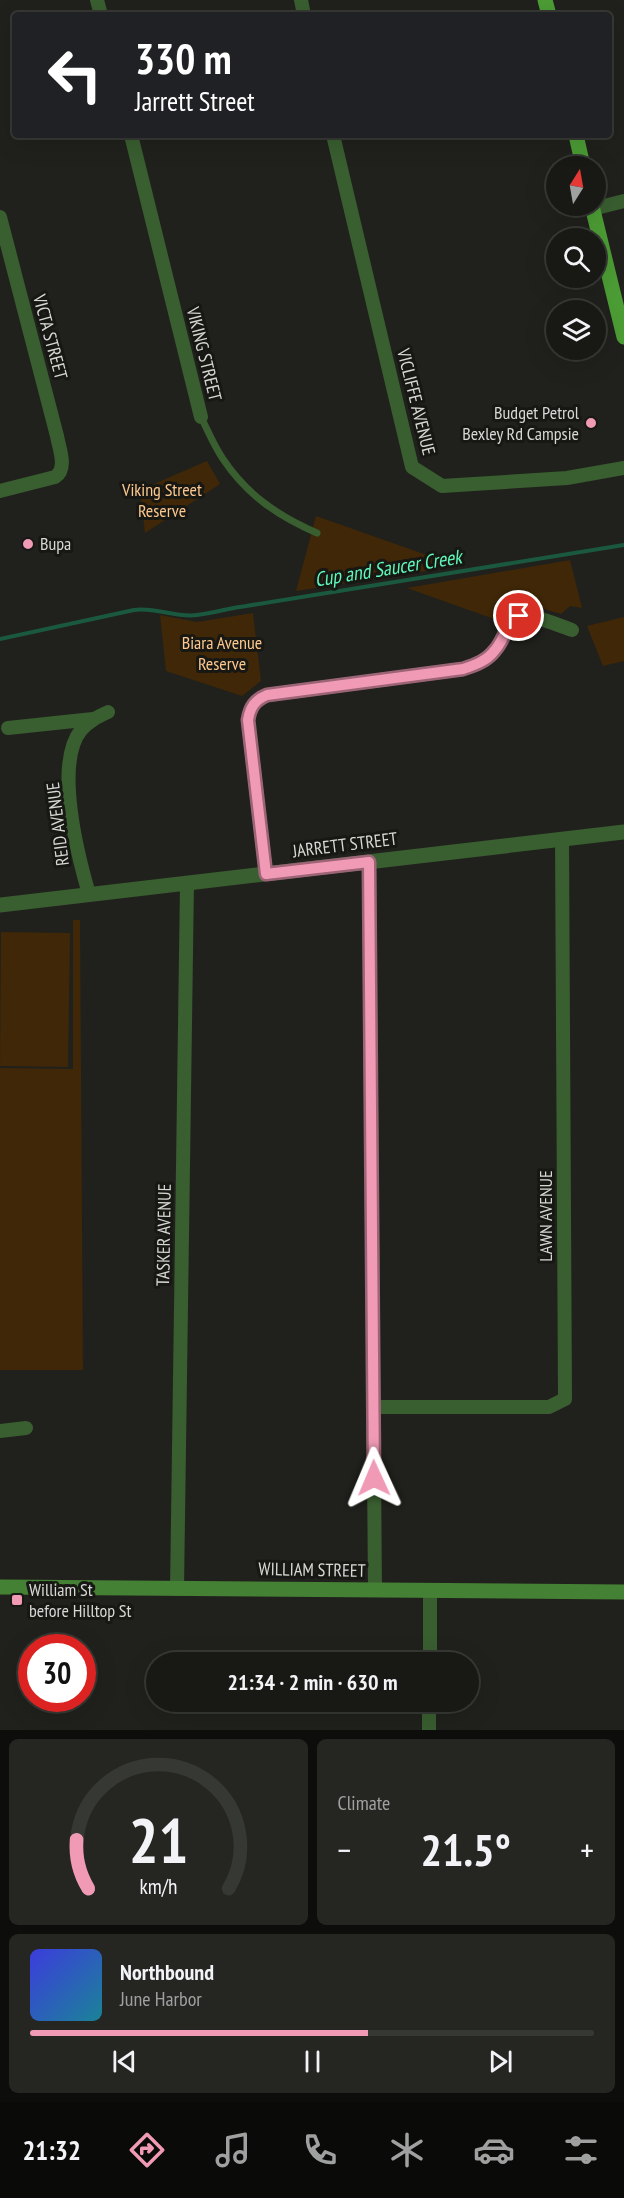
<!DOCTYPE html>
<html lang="en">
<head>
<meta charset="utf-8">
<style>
	body { margin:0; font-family:"PT Sans Narrow",sans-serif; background:#252622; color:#f1f3f6; height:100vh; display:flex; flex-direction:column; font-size:22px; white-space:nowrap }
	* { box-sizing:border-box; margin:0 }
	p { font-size:20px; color:#9fa0a0 }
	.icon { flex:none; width:33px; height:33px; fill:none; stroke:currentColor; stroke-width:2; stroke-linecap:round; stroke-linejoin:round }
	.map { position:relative; height:1730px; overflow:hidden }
	.sheet { display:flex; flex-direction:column; gap:9px; padding:9px; background:#0d0e0c; flex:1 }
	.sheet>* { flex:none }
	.hud { position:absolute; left:12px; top:12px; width:600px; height:126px; border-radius:6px; box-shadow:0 6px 24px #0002,0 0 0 2px #363834; background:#202124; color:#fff; overflow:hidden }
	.needle { width:39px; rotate:11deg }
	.buttons { position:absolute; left:546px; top:156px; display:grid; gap:12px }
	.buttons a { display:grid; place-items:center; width:60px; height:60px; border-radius:50%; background:#181915; box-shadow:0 6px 24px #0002,0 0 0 2px #363834; font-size:30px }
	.speed { position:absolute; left:18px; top:1634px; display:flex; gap:12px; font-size:30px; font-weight:700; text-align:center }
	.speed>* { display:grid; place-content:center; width:78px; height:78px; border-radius:50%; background:#181915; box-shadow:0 6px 24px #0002,0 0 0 2px #363834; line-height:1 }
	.speed .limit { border:9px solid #d22; background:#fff; color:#111 }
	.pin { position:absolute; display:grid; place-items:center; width:51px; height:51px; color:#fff; margin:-26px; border:3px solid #fff; border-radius:50%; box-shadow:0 2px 6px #0007 }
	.me { position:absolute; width:66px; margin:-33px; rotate:359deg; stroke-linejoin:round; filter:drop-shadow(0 0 4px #0008) }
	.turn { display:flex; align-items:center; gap:21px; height:126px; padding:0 24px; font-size:27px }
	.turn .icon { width:78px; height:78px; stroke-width:2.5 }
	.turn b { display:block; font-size:42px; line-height:51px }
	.big { font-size:45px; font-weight:800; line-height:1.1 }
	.sheet .widget { flex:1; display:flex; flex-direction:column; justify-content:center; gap:9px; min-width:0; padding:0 21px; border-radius:9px; background:#252622 }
	.sheet .dial { align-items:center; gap:0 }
	.dial svg { height:156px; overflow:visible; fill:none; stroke:#363834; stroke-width:7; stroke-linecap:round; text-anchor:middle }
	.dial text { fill:#f1f3f6; stroke:none }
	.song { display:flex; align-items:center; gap:18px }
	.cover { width:72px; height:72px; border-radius:9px; background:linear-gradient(135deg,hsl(240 70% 55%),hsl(190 70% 35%)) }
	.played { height:6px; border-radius:3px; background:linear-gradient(90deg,#f09ab5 60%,#363834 60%) }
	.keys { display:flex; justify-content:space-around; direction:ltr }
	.heat { display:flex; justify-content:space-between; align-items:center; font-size:33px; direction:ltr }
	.sheet .tiles { flex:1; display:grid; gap:9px; grid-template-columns:1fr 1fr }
	.widget:last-child { grid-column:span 2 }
	.trip { position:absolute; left:146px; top:1652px; width:333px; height:60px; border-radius:30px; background:#181915; box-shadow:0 6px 24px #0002,0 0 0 2px #363834; font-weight:800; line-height:60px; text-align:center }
	.tab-bar { display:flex; height:96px; justify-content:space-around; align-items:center; background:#0a0a08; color:#9fa0a0 }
	.tab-bar .icon { width:42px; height:42px }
	.tab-bar .active { color:#f09ab5 }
	.tab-bar b { font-size:27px; color:#f1f3f6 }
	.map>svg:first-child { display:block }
	.green { fill:#3f2708 }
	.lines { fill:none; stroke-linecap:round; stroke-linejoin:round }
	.stream { stroke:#1a583f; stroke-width:4 }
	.service { stroke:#395e30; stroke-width:7 }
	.minor { stroke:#395e30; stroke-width:14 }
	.tertiary { stroke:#395e30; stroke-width:15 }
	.secondary { stroke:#458134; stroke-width:15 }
	.primary { stroke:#4c9c35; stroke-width:15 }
	.route-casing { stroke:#9c6476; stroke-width:15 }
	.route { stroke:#f09ab5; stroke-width:10 }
	.poi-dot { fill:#f09ab5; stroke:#171713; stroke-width:2 }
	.labels { text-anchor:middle; stroke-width:6; stroke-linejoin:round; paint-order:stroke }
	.street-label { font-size:18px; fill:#d7d8d5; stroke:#171713 }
	.poi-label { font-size:18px; fill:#d7d8d5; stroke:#171713; text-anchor:start }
	.park-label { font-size:18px; fill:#fcc88e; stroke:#171713 }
	.water-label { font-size:20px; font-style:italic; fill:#5ff8b9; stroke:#171713 }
</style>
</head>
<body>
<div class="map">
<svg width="624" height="1730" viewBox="0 0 624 1730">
	<rect width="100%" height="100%" fill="#20211c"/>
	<g class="green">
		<path d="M207,461L220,484L145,533L140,490Z"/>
		<path d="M316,516L441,560L446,568L296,591Z"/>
		<path d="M570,560L582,608L570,606L561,614C529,605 523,598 494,619L407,588Z"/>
		<path d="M253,613L261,681L242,696L166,671L160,615L197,622Z"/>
		<path d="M624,617V661L603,666L587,626Z"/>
		<path d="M73,920H80L83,1370H0V1068L73,1069Z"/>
		<path d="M1,932L70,933L68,1067L0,1066Z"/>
	</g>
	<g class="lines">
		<path class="stream" d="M0,639L134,610C156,607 176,618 197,615C214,613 230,608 246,606C372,585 498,566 624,545"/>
		<path class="service" d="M201,417C208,431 214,446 223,459C247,495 278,516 317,533"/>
		<g class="minor">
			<path d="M97,0L101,15"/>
			<path d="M301,0L304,15"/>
			<path d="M131,135L201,417"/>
			<path d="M333,135L412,467L442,486L567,478L624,468"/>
			<path d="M592,209L624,201"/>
			<path d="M0,217L57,436C59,448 68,469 55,477L0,491"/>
			<path d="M8,728L93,719"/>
			<path d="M369,862L375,1590"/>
			<path d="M266,874L248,720C250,706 255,700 268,695L463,669C475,665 486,661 495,651C505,639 506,613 527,616C542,618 558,625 572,630"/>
			<path d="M89,894C78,856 54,764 81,730C89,721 97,717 108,712"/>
			<path d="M373,1407H549L565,1399L562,839"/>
			<path d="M0,1431L26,1428"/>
			<path d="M177,1589L187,883"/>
			<path d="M430,1662V1591"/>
			<path d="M429,1730V1701"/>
		</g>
		<path class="tertiary" d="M0,905L624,832"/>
		<path class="secondary" d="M0,1587L624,1592"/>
		<g class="primary">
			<path d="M545,0L549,15"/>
			<path d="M576,135L583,166"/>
			<path d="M592,206L624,337"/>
		</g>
	</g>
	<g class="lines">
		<g class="route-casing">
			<path id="route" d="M374,1478L369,862L266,874L248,720C250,707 255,700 267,695L463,669C475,665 487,661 495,650C505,639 505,625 519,616"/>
		</g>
		<use href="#route" class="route"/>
	</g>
	<g class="poi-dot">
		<circle cx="591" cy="423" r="6"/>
		<circle cx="28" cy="544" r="6"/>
		<rect x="11" y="1594" width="12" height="12" rx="3"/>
	</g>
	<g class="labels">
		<g class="street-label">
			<text transform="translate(50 337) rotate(75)" y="6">VICTA STREET</text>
			<text transform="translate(204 354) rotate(76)" y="6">VIKING STREET</text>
			<text transform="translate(416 402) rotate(76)" y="6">VICLIFFE AVENUE</text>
			<text transform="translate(58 824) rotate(-97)" y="6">REID AVENUE</text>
			<text transform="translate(345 845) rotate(-7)" y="6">JARRETT STREET</text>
			<text transform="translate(546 1216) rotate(-90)" y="6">LAWN AVENUE</text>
			<text transform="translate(164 1235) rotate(-89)" y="6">TASKER AVENUE</text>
			<text transform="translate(312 1570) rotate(1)" y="6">WILLIAM STREET</text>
		</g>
		<g class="poi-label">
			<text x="579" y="419" text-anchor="end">Budget Petrol<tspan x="579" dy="21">Bexley Rd Campsie</tspan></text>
			<text x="40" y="550">Bupa</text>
			<text x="29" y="1596">William St<tspan x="29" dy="21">before Hilltop St</tspan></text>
		</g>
		<g class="park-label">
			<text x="162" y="496">Viking Street<tspan x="162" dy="21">Reserve</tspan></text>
			<text x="222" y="649">Biara Avenue<tspan x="222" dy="21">Reserve</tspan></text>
		</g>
		<g class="water-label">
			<text transform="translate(388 568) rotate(-9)" y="7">Cup and Saucer Creek</text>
		</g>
	</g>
</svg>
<div class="buttons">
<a><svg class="needle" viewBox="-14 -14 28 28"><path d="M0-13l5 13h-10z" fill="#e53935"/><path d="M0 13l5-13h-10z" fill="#9fa0a0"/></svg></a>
<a><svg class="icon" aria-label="search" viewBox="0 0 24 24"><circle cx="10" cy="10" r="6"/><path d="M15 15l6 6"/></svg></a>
<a><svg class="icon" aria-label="layers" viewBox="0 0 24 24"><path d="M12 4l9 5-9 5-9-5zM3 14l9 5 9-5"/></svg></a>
</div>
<div class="speed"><div class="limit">30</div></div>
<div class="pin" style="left:519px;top:616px;background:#d93025"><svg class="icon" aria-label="arrive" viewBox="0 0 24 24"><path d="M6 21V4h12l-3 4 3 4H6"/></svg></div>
<svg class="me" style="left:374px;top:1478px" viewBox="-20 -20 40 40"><path d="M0-17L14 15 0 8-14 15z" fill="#f09ab5" stroke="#fff" stroke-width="4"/></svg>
<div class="trip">21:34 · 2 min · 630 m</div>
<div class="hud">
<div class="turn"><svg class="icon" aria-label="left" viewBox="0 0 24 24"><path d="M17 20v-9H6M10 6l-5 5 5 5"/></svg><div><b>330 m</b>Jarrett Street</div></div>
</div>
</div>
<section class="sheet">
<div class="tiles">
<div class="widget dial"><svg viewBox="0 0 100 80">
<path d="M14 69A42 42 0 1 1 86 69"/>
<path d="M14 69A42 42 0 0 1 8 44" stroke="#f09ab5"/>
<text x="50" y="56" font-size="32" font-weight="700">21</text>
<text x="50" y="72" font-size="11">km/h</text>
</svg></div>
<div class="widget"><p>Climate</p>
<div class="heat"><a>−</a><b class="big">21.5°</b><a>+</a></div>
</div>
<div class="widget">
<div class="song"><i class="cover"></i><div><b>Northbound</b><p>June Harbor</p></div></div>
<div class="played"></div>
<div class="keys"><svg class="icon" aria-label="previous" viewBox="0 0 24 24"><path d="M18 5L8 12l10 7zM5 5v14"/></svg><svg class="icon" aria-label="pause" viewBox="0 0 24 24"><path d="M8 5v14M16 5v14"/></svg><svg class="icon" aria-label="next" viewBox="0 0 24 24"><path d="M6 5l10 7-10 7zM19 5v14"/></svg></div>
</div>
</div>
</section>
<nav class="tab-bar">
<b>21:32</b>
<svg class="icon active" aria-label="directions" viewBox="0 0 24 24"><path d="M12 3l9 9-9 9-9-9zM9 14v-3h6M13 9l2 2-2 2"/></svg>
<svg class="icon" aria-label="music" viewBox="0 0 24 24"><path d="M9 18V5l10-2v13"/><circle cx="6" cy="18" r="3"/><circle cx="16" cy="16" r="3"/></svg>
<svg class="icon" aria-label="phone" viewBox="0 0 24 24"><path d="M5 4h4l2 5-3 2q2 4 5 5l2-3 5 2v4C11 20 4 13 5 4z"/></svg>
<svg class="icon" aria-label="climate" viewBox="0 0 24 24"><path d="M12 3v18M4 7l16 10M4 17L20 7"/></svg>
<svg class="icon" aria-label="car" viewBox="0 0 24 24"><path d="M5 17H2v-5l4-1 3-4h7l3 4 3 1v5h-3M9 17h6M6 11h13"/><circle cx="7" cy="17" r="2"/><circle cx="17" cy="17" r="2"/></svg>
<svg class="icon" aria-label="filters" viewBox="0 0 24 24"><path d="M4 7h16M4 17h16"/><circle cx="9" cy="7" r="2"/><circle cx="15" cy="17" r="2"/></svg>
</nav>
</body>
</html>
